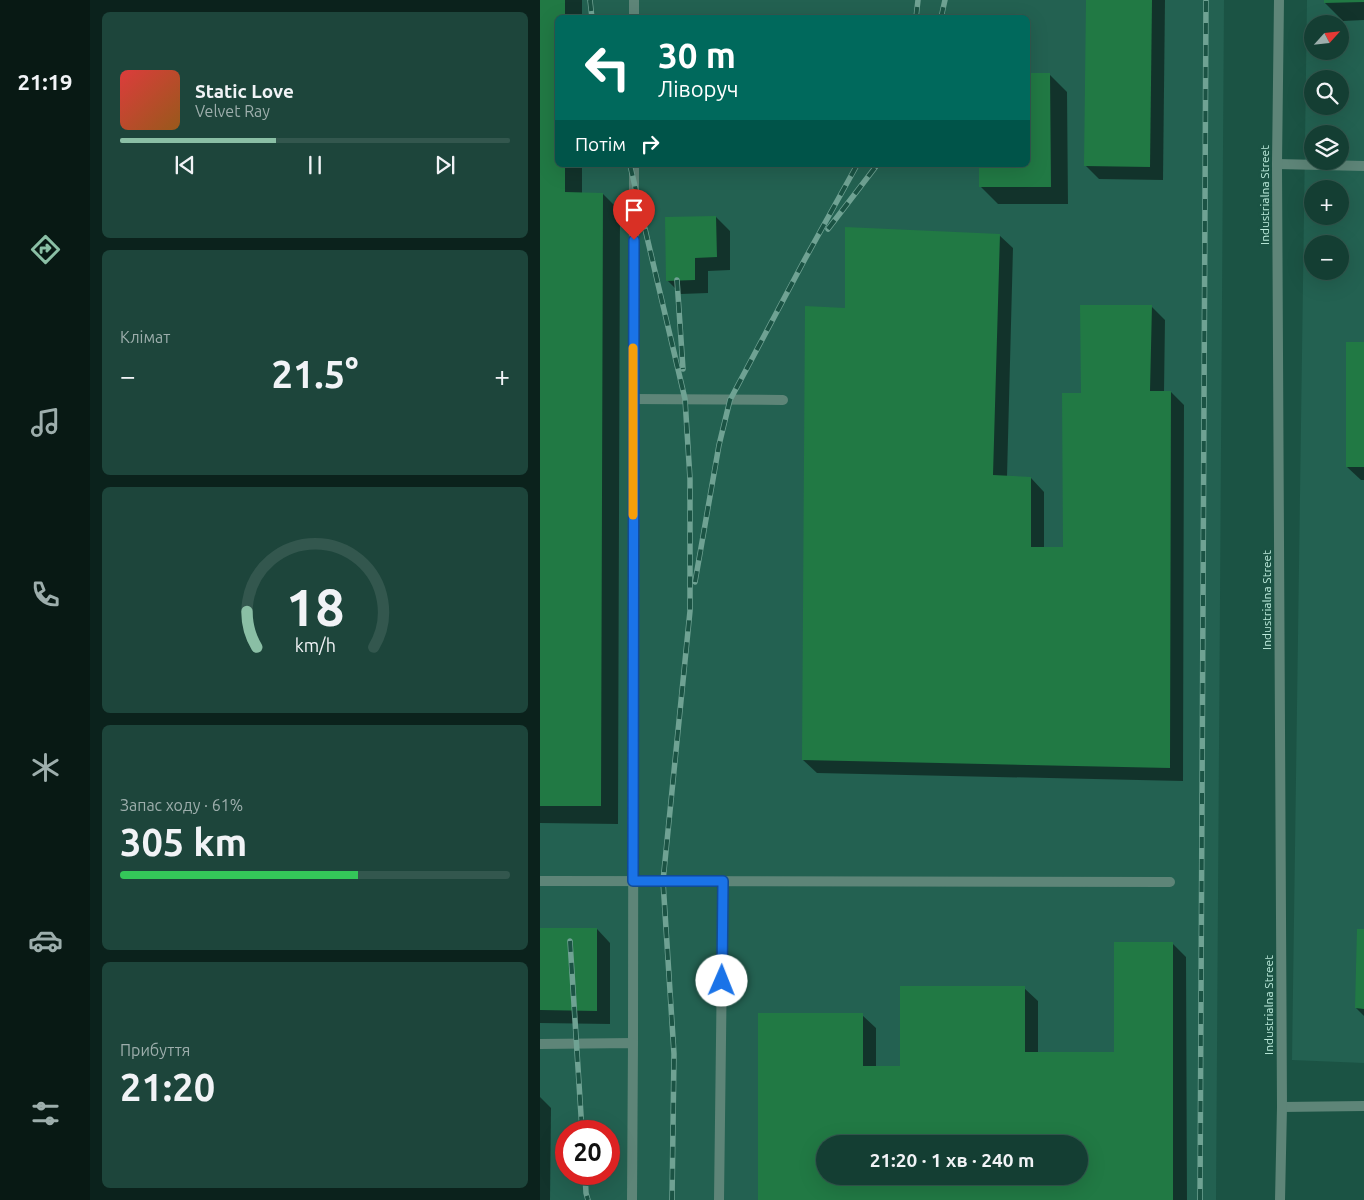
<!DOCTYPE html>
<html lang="uk">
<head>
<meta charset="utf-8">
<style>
	body { margin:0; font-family:Ubuntu,sans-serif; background:#1d453b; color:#f1f3f6; height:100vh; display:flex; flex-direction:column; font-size:19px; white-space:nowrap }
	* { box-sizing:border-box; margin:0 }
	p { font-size:16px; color:#9daeac }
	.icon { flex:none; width:28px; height:28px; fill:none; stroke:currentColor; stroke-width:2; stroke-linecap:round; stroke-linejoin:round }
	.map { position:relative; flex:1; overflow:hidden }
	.drawer { display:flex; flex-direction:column; gap:12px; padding:12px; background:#0b221c; width:450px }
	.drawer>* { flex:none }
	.banner { position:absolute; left:15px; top:15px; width:475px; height:152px; border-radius:8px; box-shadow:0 5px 20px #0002,0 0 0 1px #33574e; background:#00695c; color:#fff; overflow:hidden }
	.needle { width:32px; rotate:63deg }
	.tools { position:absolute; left:764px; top:15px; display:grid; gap:10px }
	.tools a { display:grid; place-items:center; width:45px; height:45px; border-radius:50%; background:#143e33; box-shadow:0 5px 20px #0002,0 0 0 1px #33574e; font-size:25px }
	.speed { position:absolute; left:15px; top:1120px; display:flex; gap:10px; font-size:25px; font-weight:700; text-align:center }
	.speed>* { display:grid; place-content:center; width:65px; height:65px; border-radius:50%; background:#143e33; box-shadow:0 5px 20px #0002,0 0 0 1px #33574e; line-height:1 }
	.speed .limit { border:8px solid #d22; background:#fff; color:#111 }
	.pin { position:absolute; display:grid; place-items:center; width:42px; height:42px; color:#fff; margin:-51px -21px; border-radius:50% 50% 50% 0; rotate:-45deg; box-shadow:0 0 5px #0007 }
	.pin .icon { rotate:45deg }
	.me { position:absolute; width:55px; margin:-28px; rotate:1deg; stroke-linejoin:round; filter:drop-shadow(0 0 4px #0008) }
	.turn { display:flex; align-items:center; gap:18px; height:105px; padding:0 20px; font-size:22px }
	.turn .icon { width:65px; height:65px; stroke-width:2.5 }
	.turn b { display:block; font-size:35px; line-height:42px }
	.then { display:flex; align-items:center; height:48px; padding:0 20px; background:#0003; gap:10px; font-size:19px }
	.big { font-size:38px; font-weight:700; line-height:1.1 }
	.drawer .widget { flex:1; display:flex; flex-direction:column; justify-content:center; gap:8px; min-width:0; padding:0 18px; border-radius:8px; background:#1d453b }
	.drawer .dial { align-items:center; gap:0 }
	.dial svg { height:130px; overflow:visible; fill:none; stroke:#33574e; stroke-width:7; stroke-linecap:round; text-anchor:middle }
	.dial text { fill:#f1f3f6; stroke:none }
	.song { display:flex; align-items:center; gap:15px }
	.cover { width:60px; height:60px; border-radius:8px; background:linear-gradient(135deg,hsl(0 70% 55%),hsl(30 70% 35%)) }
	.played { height:5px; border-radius:2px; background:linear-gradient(90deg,#8abfa5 40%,#33574e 40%) }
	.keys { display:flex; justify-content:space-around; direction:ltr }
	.heat { display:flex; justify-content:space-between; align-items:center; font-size:28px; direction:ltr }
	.charge { height:8px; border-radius:4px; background:linear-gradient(90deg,#34c759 61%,#33574e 0) }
	.trip { position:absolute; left:276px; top:1135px; width:272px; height:50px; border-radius:25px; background:#143e33; box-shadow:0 5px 20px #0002,0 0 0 1px #33574e; font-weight:700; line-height:50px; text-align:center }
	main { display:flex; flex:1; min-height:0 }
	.tabs { display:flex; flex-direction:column; width:90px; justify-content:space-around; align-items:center; background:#081914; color:#9daeac }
	.tabs .icon { width:35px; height:35px }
	.tabs .selected { color:#8abfa5 }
	.tabs b { font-size:22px; color:#f1f3f6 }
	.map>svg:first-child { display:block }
	.built { fill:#236151; fill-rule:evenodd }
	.shadow { fill:#0007; fill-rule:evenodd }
	.building { fill:#217944; fill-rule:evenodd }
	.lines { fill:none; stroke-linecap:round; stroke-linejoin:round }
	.service { stroke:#5e8578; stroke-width:10 }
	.minor { stroke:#5e8578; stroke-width:10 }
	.rail-casing { stroke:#6fa293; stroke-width:5.5 }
	.rail { stroke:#1b5344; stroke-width:4; stroke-dasharray:11; stroke-linecap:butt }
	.route-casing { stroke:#114b97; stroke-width:12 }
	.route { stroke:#1a73e8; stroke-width:9 }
	.slow { stroke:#f59e0b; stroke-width:9 }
	.labels { text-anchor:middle; stroke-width:5; stroke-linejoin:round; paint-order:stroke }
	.street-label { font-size:12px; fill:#bdebdc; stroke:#1b5344 }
</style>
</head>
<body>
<main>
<nav class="tabs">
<b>21:19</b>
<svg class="icon selected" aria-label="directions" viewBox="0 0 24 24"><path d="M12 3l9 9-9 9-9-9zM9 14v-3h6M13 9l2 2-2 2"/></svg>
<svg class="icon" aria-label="music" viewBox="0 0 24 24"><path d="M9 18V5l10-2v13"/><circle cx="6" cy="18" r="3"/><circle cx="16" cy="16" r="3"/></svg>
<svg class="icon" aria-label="phone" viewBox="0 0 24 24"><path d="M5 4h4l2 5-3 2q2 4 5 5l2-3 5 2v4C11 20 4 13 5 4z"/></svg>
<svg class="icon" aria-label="climate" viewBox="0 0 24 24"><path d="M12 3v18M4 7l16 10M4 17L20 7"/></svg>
<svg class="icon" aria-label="car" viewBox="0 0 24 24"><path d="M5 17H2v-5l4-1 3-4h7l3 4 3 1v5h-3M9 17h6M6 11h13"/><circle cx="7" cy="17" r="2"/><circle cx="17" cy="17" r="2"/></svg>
<svg class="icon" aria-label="filters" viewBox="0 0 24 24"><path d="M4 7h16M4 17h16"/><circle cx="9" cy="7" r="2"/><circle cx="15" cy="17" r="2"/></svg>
</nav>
<section class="drawer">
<div class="widget">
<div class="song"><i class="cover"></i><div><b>Static Love</b><p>Velvet Ray</p></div></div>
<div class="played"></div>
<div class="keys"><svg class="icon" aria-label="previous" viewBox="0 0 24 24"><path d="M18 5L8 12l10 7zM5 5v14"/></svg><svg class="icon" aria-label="pause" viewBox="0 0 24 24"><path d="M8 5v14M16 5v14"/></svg><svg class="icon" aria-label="next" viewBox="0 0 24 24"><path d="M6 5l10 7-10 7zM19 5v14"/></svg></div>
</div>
<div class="widget"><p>Клімат</p>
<div class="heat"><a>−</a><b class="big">21.5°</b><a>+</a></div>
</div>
<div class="widget dial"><svg viewBox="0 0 100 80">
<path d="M14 69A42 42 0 1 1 86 69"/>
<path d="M14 69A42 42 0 0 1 8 47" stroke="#8abfa5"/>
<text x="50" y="56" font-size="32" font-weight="700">18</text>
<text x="50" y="72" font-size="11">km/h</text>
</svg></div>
<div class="widget"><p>Запас ходу · 61%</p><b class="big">305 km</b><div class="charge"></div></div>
<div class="widget"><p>Прибуття</p><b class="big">21:20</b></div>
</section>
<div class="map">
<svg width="824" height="1200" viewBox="0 0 824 1200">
	<rect width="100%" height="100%" fill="#1b5344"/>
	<g class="built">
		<path d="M0,0H684L676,1200H0ZM18,18H488V165H18ZM26,1131H69V1174H26ZM285,1144H540V1176H285Z"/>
		<path d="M767,0H824V1063L752,1060ZM772,24H800V51H772ZM772,79H800V106H772ZM772,134H800V161H772ZM772,189H800V216H772ZM772,244H800V271H772Z"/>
	</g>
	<g class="shadow">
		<path d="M0,0H42V18H18V165H42V193L63,194L80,211L78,824L0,823Z"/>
		<path d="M547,0H625L623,180L559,179L545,165Z"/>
		<path d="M785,0H824V20L803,21L785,3Z"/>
		<path d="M488,75H510L527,92L528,204H458L440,186V165H488Z"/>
		<path d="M176,217L190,231V270L168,271V293L141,294L127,280Z"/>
		<path d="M459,235L473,248L467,477L491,478L504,492V548H524L543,394L611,306L625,320L624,392H631L644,405L643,781L277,773L263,760L306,309Z"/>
		<path d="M824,343V480H821L807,467Z"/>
		<path d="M0,929H57L70,943V1024L0,1023Z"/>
		<path d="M824,930V1016L816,1008Z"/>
		<path d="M632,943L646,957L647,1200H219L322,1015L336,1028V1067H361L484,988L498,1001V1054H575ZM285,1144H540V1176H285Z"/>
		<path d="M0,1097L11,1108L10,1200H0Z"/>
	</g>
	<g class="building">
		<path d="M0,0H25V18H18V165H25V192L63,193L61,806H0Z"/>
		<path d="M546,0H612L610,167L544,166Z"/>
		<path d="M784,0H824V2L784,3Z"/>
		<path d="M488,73H510L511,187H439V165H488Z"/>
		<path d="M176,216L177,257L155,258V280L126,281L125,217Z"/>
		<path d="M305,227L460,234L453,475L491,477V547H523L522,393H541L540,305H612L610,391H631L630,768L262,760L265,306L305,308Z"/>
		<rect x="806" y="342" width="18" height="125"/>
		<path d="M0,928H57V1011L0,1010Z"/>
		<path d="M817,929H824V1009L815,1008Z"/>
		<path d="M574,942H633V1200H218V1013H323V1066H360V986H485V1052H574ZM285,1144H540V1176H285Z"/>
	</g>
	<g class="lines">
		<g class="service">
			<path d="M94,18V0"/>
			<path d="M737,164L824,166"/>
			<path d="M93,399L243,400"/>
			<path d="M0,881L630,882"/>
			<path d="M93,1043L94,165"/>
			<path d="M0,1044L93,1043L92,1200"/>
			<path d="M742,1107L824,1106"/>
			<path d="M179,1200L183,881"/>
		</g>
		<path class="minor" d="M739,0L737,164L742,1107L740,1200"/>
		<g class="rail-casing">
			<g id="rail">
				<path d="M50,0L52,18"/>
				<path d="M376,18L378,0"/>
				<path d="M401,18L405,0"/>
				<path d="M90,165L145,399L150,479V611L123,881L134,1054L132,1200"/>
				<path d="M288,229L337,165"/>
				<path d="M137,280L143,369"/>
				<path d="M155,582L179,445L190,400L265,259L317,165"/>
				<path d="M30,941L42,1131"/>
				<path d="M45,1174L46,1193L48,1200"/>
				<path d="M660,1200L666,0"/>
			</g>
		</g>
		<use href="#rail" class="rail"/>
	</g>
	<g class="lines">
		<g class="route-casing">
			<path id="route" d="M94,240L93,881H183L182,981"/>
		</g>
		<use href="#route" class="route"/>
		<path class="slow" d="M93,515V348"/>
	</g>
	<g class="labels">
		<g class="street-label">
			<text transform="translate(725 195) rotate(-90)" y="4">Industrialna Street</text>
			<text transform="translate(727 600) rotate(-90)" y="4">Industrialna Street</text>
			<text transform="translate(729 1005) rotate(-90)" y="4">Industrialna Street</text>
		</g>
	</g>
</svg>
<div class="tools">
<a><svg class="needle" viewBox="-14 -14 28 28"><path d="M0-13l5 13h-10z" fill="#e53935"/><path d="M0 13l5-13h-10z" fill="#9daeac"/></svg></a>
<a><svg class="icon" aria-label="search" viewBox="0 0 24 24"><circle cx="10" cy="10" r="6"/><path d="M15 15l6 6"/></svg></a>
<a><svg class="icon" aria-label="layers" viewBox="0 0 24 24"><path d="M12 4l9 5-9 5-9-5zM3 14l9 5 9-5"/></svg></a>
<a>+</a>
<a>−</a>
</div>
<div class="speed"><div class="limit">20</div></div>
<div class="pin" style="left:94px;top:240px;background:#d93025"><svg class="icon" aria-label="arrive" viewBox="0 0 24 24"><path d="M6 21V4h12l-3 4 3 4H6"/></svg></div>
<svg class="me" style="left:182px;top:981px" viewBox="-20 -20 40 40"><circle r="19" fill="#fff"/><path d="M0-13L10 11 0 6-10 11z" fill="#1a73e8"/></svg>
<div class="trip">21:20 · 1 хв · 240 m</div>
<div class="banner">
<div class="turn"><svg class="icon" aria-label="left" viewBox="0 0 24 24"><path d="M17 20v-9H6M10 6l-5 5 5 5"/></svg><div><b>30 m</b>Ліворуч</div></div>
<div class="then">Потім<svg class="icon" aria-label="right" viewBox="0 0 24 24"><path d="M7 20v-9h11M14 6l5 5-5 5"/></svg></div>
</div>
</div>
</main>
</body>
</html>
